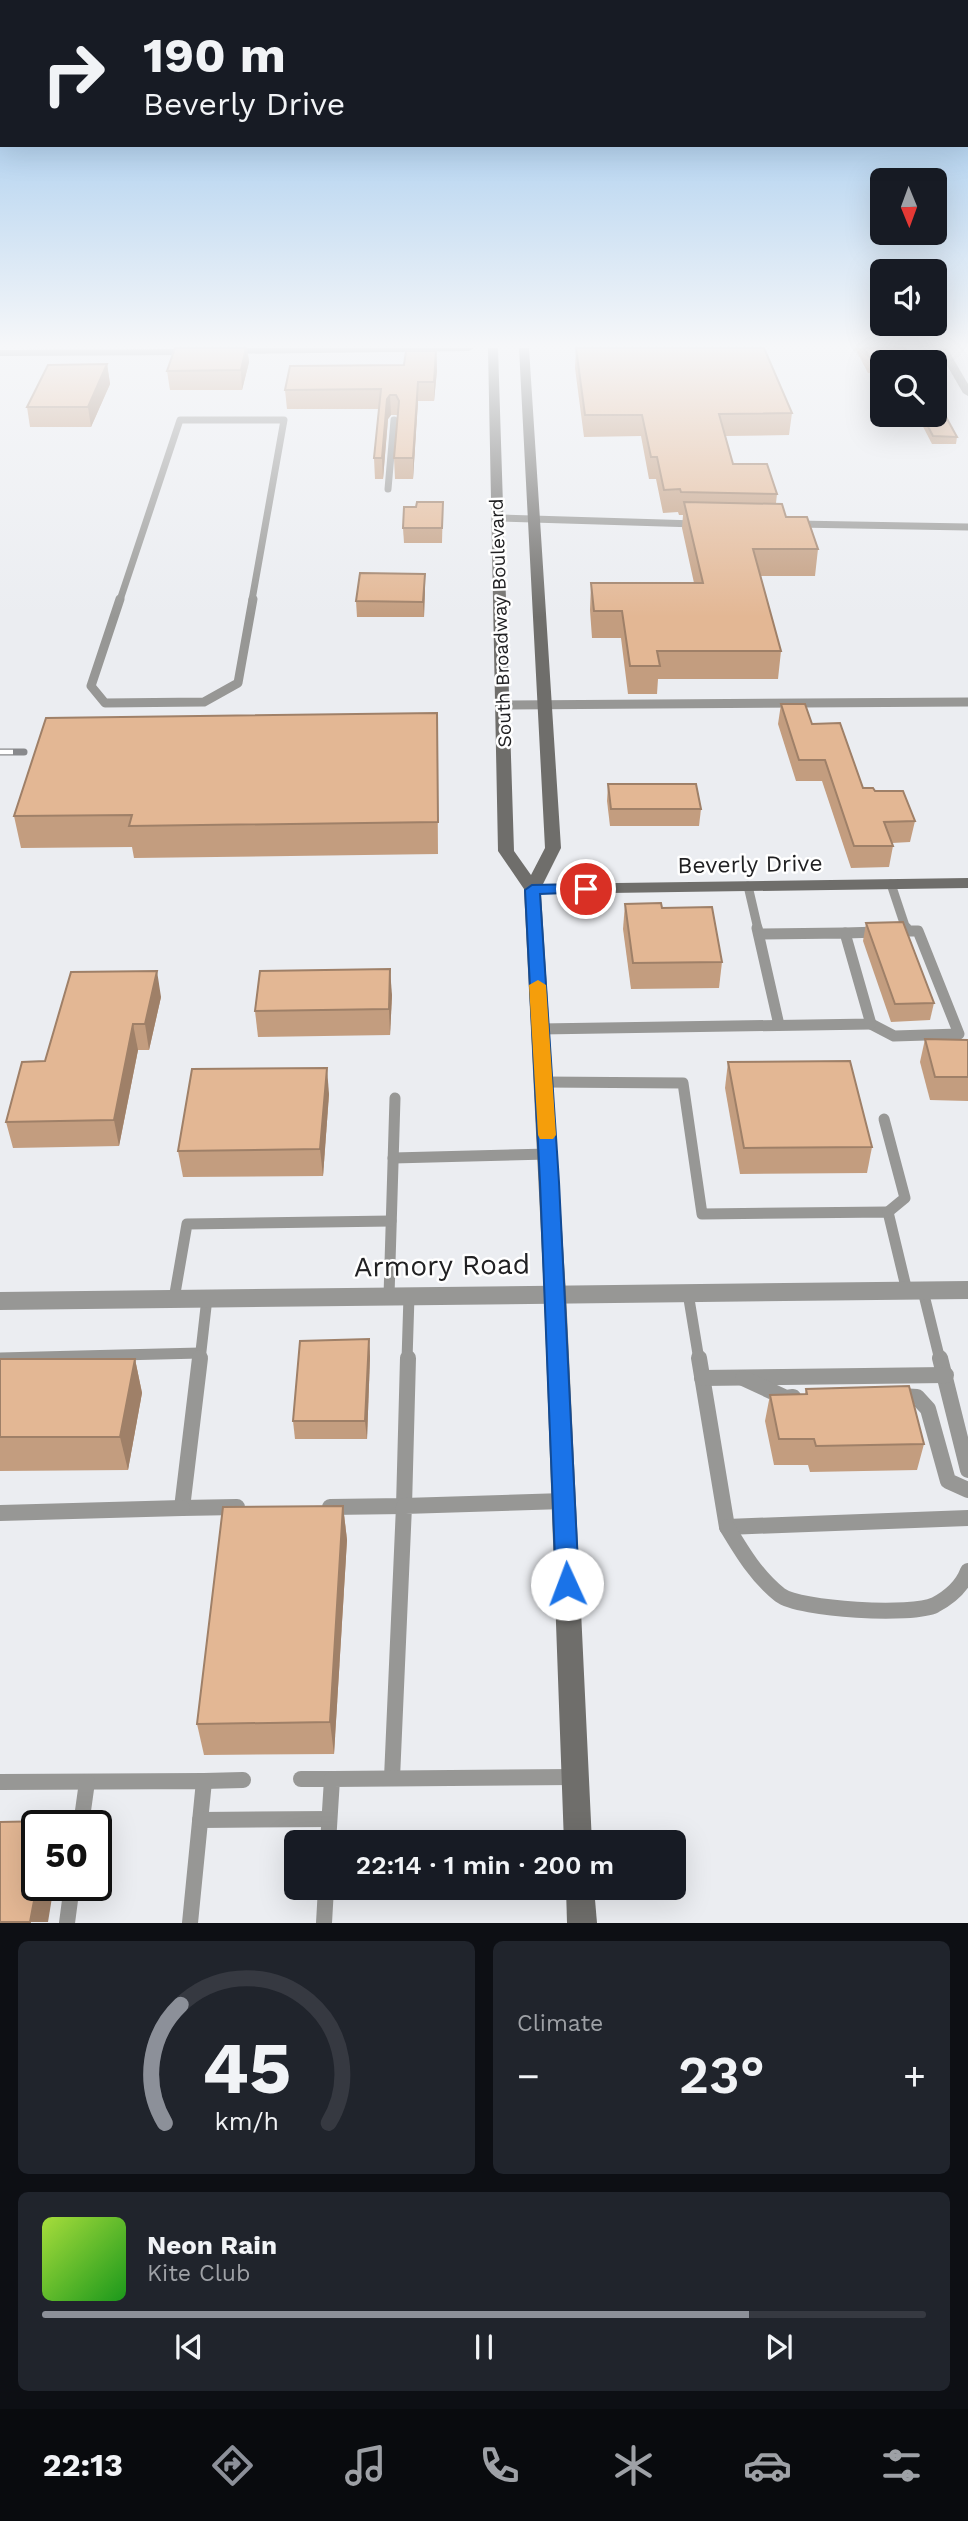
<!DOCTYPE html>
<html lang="en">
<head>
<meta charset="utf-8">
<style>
	body { margin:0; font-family:"Work Sans",sans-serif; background:#20242c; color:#f1f3f6; height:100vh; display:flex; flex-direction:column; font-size:26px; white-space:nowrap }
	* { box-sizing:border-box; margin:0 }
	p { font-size:23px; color:#9ea1a6 }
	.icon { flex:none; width:38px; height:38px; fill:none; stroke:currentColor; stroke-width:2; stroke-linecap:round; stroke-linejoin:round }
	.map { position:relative; height:1923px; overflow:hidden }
	.drawer { display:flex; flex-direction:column; gap:18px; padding:18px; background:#0d0f14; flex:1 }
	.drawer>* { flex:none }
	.hud { position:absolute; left:0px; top:0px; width:970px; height:147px; box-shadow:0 7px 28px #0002; background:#171b24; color:#f1f3f6; overflow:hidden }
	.needle { width:46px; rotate:179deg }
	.controls { position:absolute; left:870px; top:168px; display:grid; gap:14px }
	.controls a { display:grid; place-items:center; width:77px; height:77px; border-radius:10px; background:#171b24; box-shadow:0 7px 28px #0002; font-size:35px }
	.speed { position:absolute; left:21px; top:1810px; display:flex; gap:14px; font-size:35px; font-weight:700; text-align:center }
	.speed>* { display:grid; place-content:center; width:91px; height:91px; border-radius:50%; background:#171b24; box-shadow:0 7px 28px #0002; line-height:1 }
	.speed .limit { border:4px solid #111; border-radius:10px; background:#fff; color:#111 }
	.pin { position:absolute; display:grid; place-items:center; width:60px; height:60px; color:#fff; margin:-30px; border:4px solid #fff; border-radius:50%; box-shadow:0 2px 7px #0007 }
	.me { position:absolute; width:77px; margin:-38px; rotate:358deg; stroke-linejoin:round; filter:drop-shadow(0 0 5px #0008) }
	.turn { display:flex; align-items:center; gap:24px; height:147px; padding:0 28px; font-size:32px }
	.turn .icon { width:91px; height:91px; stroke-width:2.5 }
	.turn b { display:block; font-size:49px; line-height:60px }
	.big { font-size:52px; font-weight:600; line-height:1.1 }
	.drawer .widget { flex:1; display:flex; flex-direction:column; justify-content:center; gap:10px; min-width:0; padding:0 24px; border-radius:10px; background:#20242c }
	.drawer .dial { align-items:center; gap:0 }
	.dial svg { height:182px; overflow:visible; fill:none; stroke:#363941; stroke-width:7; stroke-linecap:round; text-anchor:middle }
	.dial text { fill:#f1f3f6; stroke:none }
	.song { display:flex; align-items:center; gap:21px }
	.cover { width:84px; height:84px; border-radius:10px; background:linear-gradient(135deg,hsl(80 70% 55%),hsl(120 70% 35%)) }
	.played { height:7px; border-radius:4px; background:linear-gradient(90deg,#8c9099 80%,#363941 80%) }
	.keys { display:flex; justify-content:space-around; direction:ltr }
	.heat { display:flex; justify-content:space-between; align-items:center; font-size:38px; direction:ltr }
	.drawer .tiles { flex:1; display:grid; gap:18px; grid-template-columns:1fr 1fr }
	.widget:last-child { grid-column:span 2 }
	.trip { position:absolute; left:284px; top:1830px; width:402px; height:70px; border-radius:10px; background:#171b24; box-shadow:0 7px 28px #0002; font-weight:600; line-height:70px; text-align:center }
	.tab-bar { display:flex; height:112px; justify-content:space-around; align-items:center; background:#090b0e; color:#9ea1a6 }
	.tab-bar .icon { width:49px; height:49px }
	.tab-bar .active { color:#8c9099 }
	.tab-bar b { font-size:32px; color:#f1f3f6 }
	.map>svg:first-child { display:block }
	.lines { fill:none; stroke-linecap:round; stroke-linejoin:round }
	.lane-far3 { stroke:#979795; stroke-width:7 }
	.lane-far2 { stroke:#979795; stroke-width:9 }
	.lane-far1 { stroke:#979795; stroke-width:11 }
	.lane { stroke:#979795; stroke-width:16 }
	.street { fill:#979795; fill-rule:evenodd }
	.secondary { fill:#6f6e6b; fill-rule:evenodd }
	.rail-casing { stroke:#88898c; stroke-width:7 }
	.rail { stroke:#fff; stroke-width:4.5; stroke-dasharray:13; stroke-linecap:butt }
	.wall { fill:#c39d7f }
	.shaded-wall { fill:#9f8068 }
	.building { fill:#e3b794; stroke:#9f8068; stroke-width:2 }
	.route { fill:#1a73e8; stroke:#114b97; stroke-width:2 }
	.slow { fill:#f59e0b }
	.labels { text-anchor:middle; stroke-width:5; stroke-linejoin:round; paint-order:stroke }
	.far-street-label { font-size:19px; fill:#212123; stroke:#fff }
	.street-label { font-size:23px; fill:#212123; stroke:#fff }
	.near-street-label { font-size:28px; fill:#212123; stroke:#fff }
</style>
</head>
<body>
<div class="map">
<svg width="968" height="1923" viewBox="0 0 968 1923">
	<rect width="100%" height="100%" fill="#ebedf1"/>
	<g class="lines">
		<g class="lane-far3">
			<path d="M388,489L394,420"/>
			<path d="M498,518L696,524"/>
			<path d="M796,524L968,527"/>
			<path d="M120,600L180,420H284L252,600"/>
		</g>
		<g class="lane-far2">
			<path d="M120,599L91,686L105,703L204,702L238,683L253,599"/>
			<path d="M503,705L968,702"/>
			<path d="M891,884L906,929"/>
			<path d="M748,886L758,929"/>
		</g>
		<g class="lane-far1">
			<path d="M757,928L779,1025"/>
			<path d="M906,928L907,931"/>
			<path d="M845,933L879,932"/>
			<path d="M871,1024L894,1036L959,1034L918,931H895"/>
			<path d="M540,1029L871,1024L845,933L759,934"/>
			<path d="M543,1082L683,1083L702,1214L888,1212L907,1291"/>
			<path d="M884,1119L905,1198L888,1212"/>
			<path d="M393,1158L548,1154"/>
			<path d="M923,1291L940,1360"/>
			<path d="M688,1293L699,1360"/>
			<path d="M389,1296L395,1098"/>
			<path d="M174,1299L187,1224L391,1221"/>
			<path d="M0,1358L200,1353"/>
			<path d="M200,1360L207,1298"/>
			<path d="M407,1360L409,1296"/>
		</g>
		<g class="lane">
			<path d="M200,1358L182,1508L237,1507"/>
			<path d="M699,1358L727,1527L968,1518"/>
			<path d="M940,1358L968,1470"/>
			<path d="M702,1378L946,1375"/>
			<path d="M743,1378L786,1398L793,1397"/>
			<path d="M900,1396L917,1397L928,1409L948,1481L968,1490"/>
			<path d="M330,1507L404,1506L408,1358"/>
			<path d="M0,1513L182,1508"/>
			<path d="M727,1527C742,1552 757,1577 780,1595C800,1610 913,1616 935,1605C950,1597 962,1587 968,1571"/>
			<path d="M392,1778L404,1506L564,1501"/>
			<path d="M301,1779H332"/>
			<path d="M204,1781L243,1780"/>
			<path d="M0,1782L204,1781L190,1923"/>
			<path d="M200,1820L329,1819"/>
			<path d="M81,1825L87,1782"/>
			<path d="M328,1843L332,1779L573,1777"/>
			<path d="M67,1923L72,1885"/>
			<path d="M324,1923L326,1888"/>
		</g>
		<g class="street">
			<path d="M937,348H947L968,384V396L963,393Z"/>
			<path d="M968,1281V1299L0,1310V1292Z"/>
		</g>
		<g class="secondary">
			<path d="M226,348H474L469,351L224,354L219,351Z"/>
			<path d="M488,348H498L514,851L531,875L545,848L519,348H529L561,848L543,884L968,878V888L541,894L566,1294L592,1843H564L544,1294L524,889L498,851Z"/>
			<path d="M0,350L196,349L201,352L196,355L0,356Z"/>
			<path d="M566,1888H594L597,1923H567Z"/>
		</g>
		<g class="rail-casing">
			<path id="rail" d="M0,752H24"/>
		</g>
		<use href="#rail" class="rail"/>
	</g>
	<g class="wall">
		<path d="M175,348H247L249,362L242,390H170L167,371Z"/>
		<path d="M576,348L792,413L789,435L725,436L733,464L777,494L776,503L786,517L818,549L815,576H760L781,651L778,679H658L657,694H628L621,638H592L590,610L591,583H694L682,528L683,515H679L678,512L663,513L656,479H649L641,436L584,437L575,368Z"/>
		<path d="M855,348H905L911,359V362H882V372L868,373Z"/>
		<path d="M436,351L437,370L434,401H418L413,479H395L394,458L398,417L397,415H391L388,419L383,479H375L374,458L379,409H287L285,390L404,365Z"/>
		<path d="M107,364L110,384L91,427H30L27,407Z"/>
		<path d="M917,415H934L957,437L956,444H932Z"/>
		<path d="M443,502L442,543H404L403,528L416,507Z"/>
		<path d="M425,574L424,617H357L356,601Z"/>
		<path d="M781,704L812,724L863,788L875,791L915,821L910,842L892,843L893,846L889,867L851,868L822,781H796L778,724Z"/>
		<path d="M437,713L438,854L134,858L132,847L21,848L14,816Z"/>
		<path d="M608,784L701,809L699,826H610L607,801Z"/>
		<path d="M625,904L662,908L722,962L719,988L631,989L623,929Z"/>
		<path d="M866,923L934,1003L930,1020L891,1022L863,941Z"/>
		<path d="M392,995L390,1035L258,1037L255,1011Z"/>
		<path d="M161,997L149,1050H138L119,1146L13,1148L6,1122L45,1061Z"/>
		<path d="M925,1039L968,1040V1101L930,1100L920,1062Z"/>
		<path d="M728,1062L872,1147L867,1173L740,1174L725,1088Z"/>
		<path d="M329,1094L323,1176L183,1177L178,1151Z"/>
		<path d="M369,1339L370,1357L367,1439H295L293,1421Z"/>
		<path d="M0,1359H135L142,1393L128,1470L0,1471Z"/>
		<path d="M806,1389L924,1444L917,1470L810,1472L808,1465H774L765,1421L770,1395L805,1394Z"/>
		<path d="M343,1506L347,1540L334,1754L204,1755L197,1724Z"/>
	</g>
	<g class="shaded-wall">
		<path d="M246,348H247L249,362L242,390L241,370Z"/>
		<path d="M436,351L437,370L434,401V382Z"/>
		<path d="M107,364L110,384L91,427L88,407Z"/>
		<path d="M418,382V401L413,479V458Z"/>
		<path d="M390,395L391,415L388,419L383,479L382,458L387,399Z"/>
		<path d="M425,574V589L424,617L423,602Z"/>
		<path d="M390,969L392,995L390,1035L389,1009Z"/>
		<path d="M157,971L161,997L149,1050L145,1024Z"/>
		<path d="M133,1024L138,1050L119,1146L114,1120Z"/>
		<path d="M327,1068L329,1094L323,1176L320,1149Z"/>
		<path d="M369,1339L370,1357L367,1439L365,1421Z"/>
		<path d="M135,1359L142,1393L128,1470L120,1437Z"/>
		<path d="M343,1506L347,1540L334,1754L330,1722Z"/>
		<path d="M37,1885H54L48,1922H30Z"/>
	</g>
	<g class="building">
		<path d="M175,348H246L241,370L167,371Z"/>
		<path d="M576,348H764L792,413L719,414L733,464H767L777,494L681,492L680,489L664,490L657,457H651L642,415H585Z"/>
		<path d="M864,348H905L911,359H870Z"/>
		<path d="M406,351H436L434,382H418L413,458H394L399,401L396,395H390L387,399L382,458H374L381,389L285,390L290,366L404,365Z"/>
		<path d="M107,364L88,407H27L48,365Z"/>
		<path d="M934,395L957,437L933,436L922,415H934Z"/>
		<path d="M417,502H443L442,528H403L404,507H416Z"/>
		<path d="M684,502L782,504L786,517H807L818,549H753L781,651H657L660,666H630L622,611H594L591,583H703Z"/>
		<path d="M360,573L425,574L423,602L356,601Z"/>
		<path d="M781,704H805L812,724L840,723L863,788H873L875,791H903L915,821L884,822L893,846H854L825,760H799Z"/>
		<path d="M437,713L438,822L129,826L132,815L14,816L46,718Z"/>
		<path d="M608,784H696L701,809H611Z"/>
		<path d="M661,903L662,908L712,907L722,962L633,963L625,904Z"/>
		<path d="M903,922L934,1003L895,1004L866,923Z"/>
		<path d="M390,969L389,1009L255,1011L260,971Z"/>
		<path d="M157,971L145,1024H133L114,1120L6,1122L22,1062L45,1061L71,972Z"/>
		<path d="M925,1039L968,1040V1077H935Z"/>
		<path d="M850,1061L872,1147L744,1148L728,1062Z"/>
		<path d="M327,1068L320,1149L178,1151L192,1069Z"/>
		<path d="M369,1339L365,1421H293L300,1341Z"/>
		<path d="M0,1359H135L120,1437H0Z"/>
		<path d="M909,1386L924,1444L816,1446L814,1439H779L770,1395L807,1394L806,1389Z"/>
		<path d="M343,1506L330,1722L197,1724L223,1507Z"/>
		<path d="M49,1821V1825H37V1885L30,1922H0V1822Z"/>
	</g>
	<linearGradient id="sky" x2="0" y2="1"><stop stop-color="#89bcea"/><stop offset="0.56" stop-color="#f6f7f9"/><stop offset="1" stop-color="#f6f7f9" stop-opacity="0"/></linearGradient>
	<rect width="968" height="617" fill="url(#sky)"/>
	<path class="route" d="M586,884L591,885L594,889L591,892L540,894L559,1182L579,1584L575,1591L567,1594L559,1591L556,1584L540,1182L525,890L532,885Z"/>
	<path class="slow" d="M538,980L546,985L556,1135L553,1139H540L538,1135L529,985Z"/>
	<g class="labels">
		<g class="far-street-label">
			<text transform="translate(500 623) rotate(-92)" y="7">South Broadway Boulevard</text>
		</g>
		<g class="street-label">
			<text transform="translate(750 864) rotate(-1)" y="8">Beverly Drive</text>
		</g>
		<g class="near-street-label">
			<text transform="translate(442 1265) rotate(-1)" y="10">Armory Road</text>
		</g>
	</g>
</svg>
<div class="controls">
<a><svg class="needle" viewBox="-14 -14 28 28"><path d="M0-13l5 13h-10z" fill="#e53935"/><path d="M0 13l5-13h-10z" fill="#9ea1a6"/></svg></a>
<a><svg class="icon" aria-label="sound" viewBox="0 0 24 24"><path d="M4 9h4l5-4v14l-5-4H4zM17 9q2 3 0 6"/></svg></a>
<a><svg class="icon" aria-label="search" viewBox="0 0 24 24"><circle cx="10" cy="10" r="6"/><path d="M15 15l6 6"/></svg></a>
</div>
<div class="speed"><div class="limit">50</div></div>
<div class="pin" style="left:586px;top:889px;background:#d93025"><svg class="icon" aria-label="arrive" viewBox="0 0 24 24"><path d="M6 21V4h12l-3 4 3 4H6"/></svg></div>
<svg class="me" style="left:567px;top:1584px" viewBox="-20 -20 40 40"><circle r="19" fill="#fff"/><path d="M0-13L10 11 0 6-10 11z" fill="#1a73e8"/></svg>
<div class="trip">22:14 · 1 min · 200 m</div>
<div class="hud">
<div class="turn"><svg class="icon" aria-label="right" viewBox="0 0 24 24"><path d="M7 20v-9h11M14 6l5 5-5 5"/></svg><div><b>190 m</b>Beverly Drive</div></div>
</div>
</div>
<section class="drawer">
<div class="tiles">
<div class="widget dial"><svg viewBox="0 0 100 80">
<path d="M14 69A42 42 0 1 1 86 69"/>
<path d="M14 69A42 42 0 0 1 21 17" stroke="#8c9099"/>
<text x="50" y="56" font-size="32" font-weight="700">45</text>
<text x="50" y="72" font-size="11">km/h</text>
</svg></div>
<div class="widget"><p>Climate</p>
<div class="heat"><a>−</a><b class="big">23°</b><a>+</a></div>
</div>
<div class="widget">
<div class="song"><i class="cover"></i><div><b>Neon Rain</b><p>Kite Club</p></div></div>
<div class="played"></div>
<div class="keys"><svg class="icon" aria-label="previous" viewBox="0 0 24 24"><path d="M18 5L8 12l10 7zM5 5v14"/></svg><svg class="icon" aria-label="pause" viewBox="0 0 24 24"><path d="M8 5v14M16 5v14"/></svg><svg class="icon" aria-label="next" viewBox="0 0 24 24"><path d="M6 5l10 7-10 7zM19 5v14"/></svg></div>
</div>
</div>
</section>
<nav class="tab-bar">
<b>22:13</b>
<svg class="icon active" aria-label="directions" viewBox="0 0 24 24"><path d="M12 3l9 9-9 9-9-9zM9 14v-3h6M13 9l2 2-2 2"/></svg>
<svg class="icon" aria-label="music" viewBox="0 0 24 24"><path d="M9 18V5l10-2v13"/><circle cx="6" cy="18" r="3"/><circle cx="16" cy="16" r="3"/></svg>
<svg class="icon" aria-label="phone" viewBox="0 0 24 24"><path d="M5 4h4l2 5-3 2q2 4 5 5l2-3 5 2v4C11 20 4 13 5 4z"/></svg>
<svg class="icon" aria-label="climate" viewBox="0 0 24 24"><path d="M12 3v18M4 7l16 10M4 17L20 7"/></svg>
<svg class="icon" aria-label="car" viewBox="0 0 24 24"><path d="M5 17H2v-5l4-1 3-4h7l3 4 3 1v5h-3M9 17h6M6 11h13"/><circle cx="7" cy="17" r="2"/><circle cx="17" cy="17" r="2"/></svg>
<svg class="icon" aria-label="filters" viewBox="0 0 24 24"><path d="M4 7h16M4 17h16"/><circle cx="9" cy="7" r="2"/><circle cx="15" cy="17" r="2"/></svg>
</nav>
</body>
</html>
